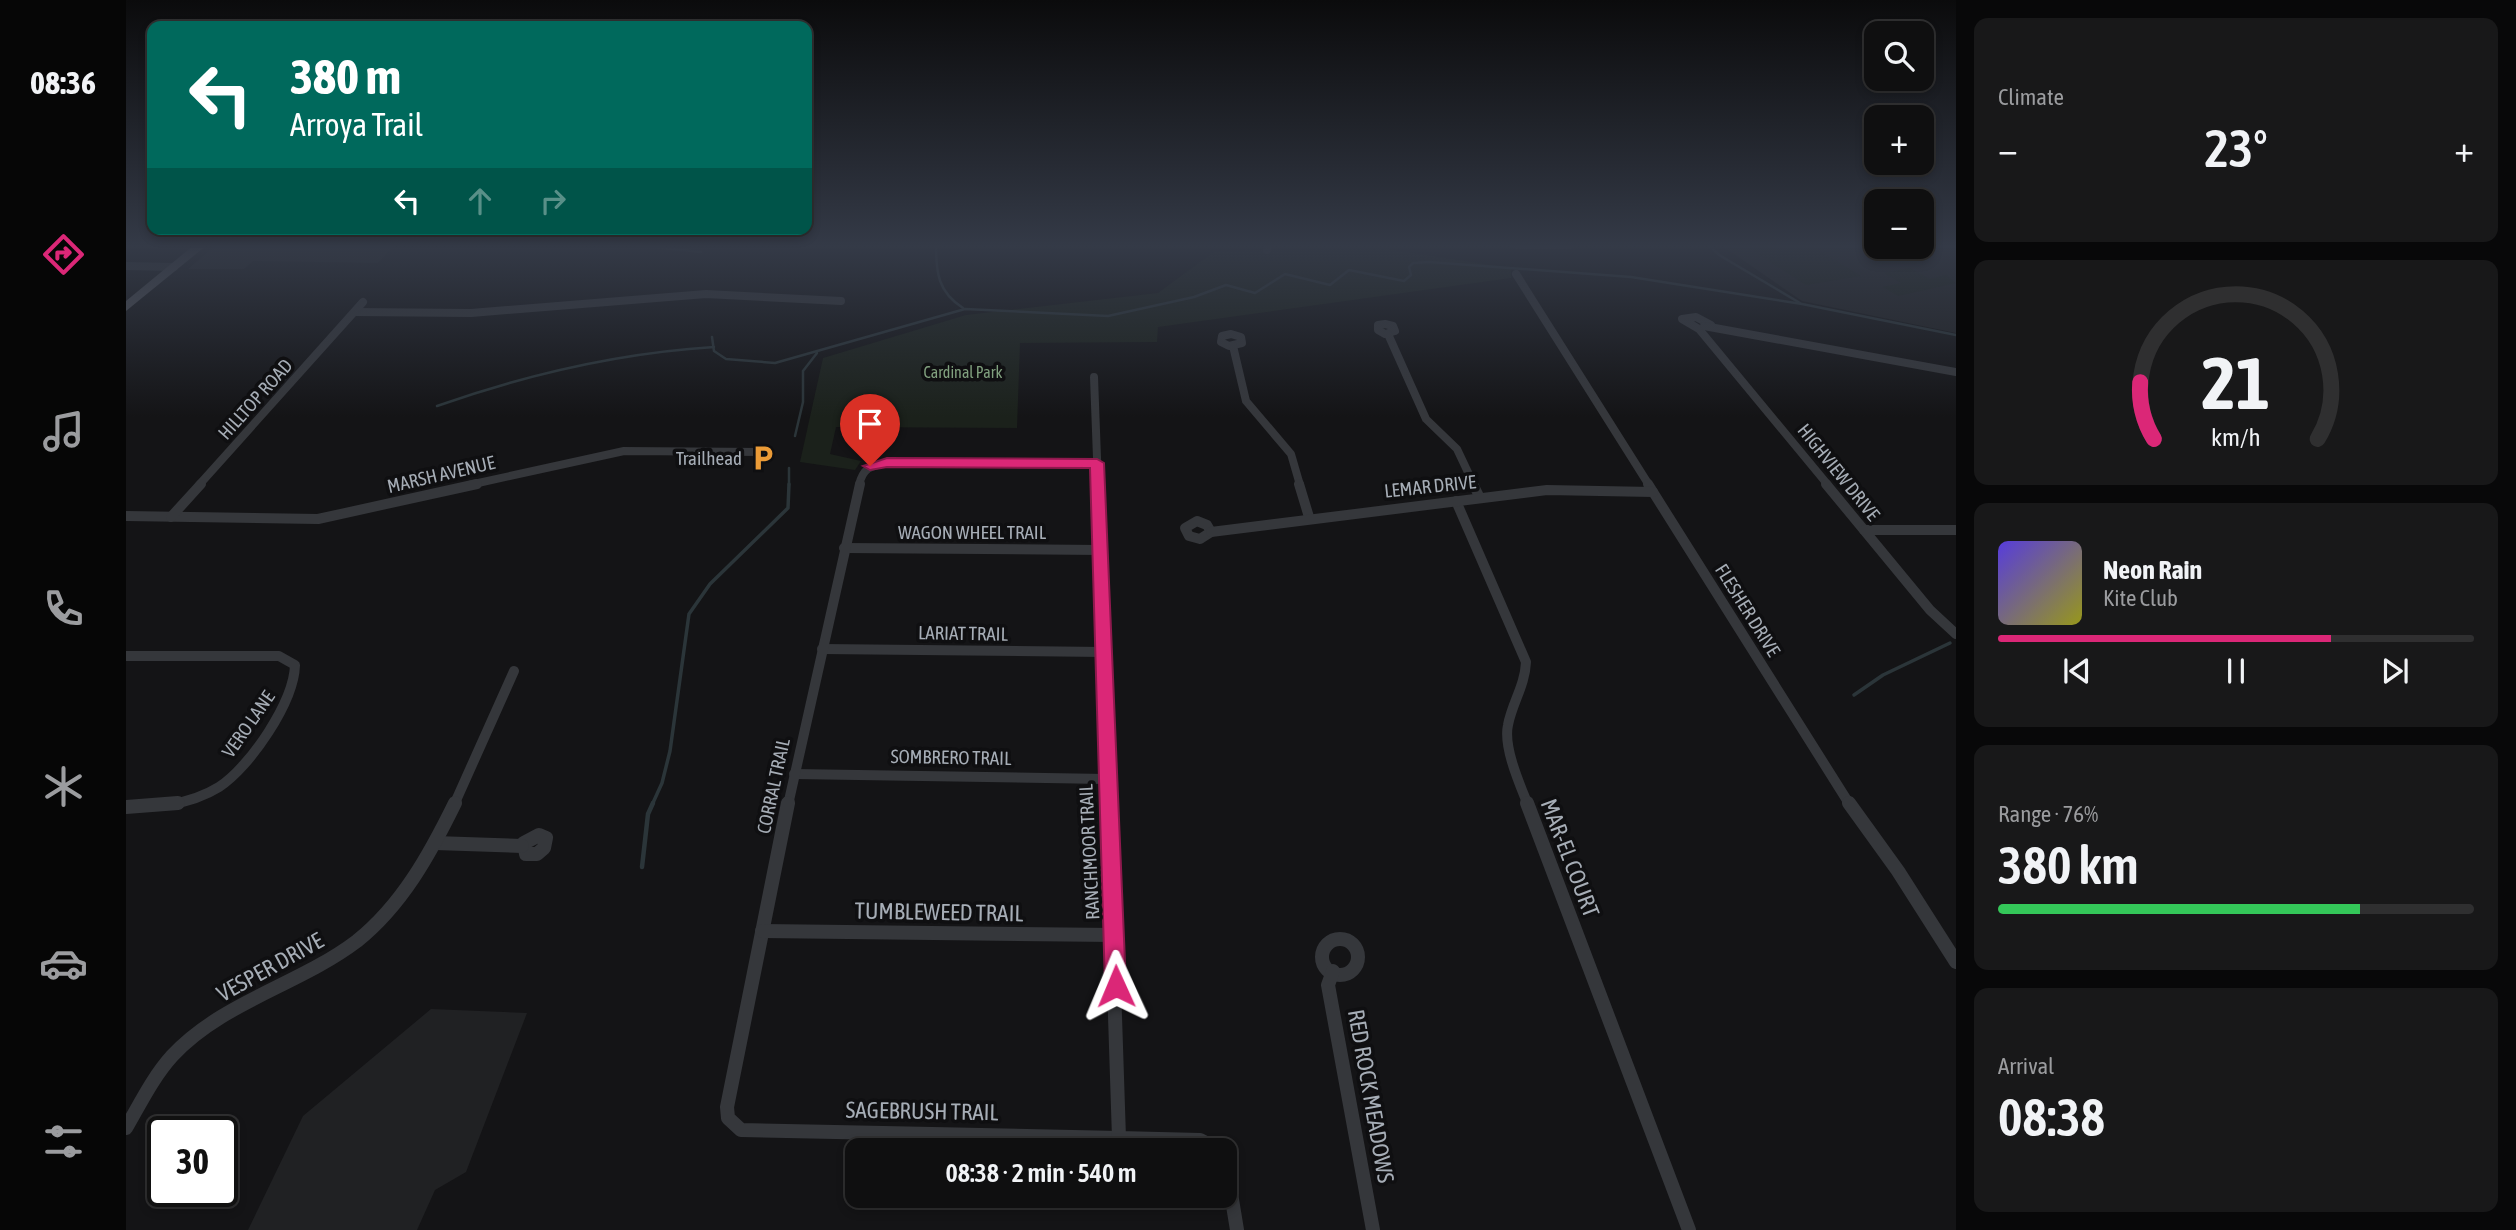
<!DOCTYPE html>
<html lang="en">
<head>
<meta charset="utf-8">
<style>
	body { margin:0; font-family:"Asap Condensed",sans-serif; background:#181819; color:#f1f3f6; height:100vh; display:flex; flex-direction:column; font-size:26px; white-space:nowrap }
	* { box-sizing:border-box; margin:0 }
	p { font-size:23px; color:#9b9c9f }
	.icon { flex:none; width:38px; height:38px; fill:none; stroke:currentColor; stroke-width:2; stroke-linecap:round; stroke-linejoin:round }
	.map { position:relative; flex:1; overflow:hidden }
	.sheet { display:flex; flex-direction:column; gap:18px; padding:18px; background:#080809; width:560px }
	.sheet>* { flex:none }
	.hud { position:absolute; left:21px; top:21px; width:665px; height:214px; border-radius:14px; box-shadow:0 4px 10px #0003,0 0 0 2px #2f2f30; background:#00695c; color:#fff; overflow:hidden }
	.buttons { position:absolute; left:1738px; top:21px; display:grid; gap:14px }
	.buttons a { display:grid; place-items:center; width:70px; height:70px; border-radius:14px; background:#0f0f10; box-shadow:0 4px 10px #0003,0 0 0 2px #2f2f30; font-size:35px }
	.speed { position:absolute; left:21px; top:1116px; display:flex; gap:14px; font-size:35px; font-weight:700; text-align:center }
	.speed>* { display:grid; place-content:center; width:91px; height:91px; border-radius:50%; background:#0f0f10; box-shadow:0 4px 10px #0003,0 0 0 2px #2f2f30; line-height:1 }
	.speed .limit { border:4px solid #111; border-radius:10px; background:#fff; color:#111 }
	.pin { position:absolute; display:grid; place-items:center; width:60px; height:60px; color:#fff; margin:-72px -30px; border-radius:50% 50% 50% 0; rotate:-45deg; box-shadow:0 0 7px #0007 }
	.pin .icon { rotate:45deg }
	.me { position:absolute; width:77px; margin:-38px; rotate:359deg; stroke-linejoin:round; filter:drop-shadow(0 0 5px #0008) }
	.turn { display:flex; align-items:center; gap:24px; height:147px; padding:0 28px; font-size:32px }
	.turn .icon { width:91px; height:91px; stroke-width:2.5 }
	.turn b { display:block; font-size:49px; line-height:60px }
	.lanes { display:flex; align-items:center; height:66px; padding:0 28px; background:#0003; justify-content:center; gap:35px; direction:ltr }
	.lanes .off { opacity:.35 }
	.big { font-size:52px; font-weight:600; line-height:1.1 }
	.sheet .tile { flex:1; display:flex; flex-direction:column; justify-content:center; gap:10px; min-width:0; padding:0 24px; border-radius:14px; background:#181819 }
	.sheet .dial { align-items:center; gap:0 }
	.dial svg { height:182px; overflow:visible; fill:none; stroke:#2f2f30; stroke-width:7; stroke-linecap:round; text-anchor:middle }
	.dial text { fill:#f1f3f6; stroke:none }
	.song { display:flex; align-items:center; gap:21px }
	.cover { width:84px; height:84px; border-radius:10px; background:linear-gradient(135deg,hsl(250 70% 55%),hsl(60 70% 35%)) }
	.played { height:7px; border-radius:4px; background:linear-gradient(90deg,#db2777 70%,#2f2f30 70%) }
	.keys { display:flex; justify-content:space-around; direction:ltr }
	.heat { display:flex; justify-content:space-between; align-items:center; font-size:38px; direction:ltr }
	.charge { height:10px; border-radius:5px; background:linear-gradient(90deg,#34c759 76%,#2f2f30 0) }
	.trip { position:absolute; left:719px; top:1138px; width:392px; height:70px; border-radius:14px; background:#0f0f10; box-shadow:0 4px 10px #0003,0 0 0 2px #2f2f30; font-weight:600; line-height:70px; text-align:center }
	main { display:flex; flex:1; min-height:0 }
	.dock { display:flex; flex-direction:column; width:126px; justify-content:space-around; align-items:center; background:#060606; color:#9b9c9f }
	.dock .icon { width:49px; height:49px }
	.dock .current { color:#db2777 }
	.dock b { font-size:32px; color:#f1f3f6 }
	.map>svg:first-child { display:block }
	.built { fill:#202123 }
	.green { fill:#1b211b }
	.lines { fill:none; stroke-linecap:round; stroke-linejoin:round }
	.stream-far2 { stroke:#2b3539; stroke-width:2.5 }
	.stream-far1 { stroke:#2b3539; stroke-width:3.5 }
	.stream { stroke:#2b3539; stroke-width:4.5 }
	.street-far2 { stroke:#35373b; stroke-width:8 }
	.street-far1 { stroke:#35373b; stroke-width:10 }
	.street { stroke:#35373b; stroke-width:14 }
	.primary { fill:#52545a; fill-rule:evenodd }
	.route { fill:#db2777; stroke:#8e194d; stroke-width:2 }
	.labels { text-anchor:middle; stroke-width:7; stroke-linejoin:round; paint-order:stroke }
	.far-park-label { font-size:16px; fill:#80a07e; stroke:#0f0f11 }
	.street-label { font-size:19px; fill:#a6adb6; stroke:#0f0f11 }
	.poi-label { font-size:19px; fill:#a6adb6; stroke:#0f0f11; text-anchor:end }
	.near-street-label { font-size:23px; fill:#a6adb6; stroke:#0f0f11 }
</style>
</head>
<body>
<main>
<nav class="dock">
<b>08:36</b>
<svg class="icon current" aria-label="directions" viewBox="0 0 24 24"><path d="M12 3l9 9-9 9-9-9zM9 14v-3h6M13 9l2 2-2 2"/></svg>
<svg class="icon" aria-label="music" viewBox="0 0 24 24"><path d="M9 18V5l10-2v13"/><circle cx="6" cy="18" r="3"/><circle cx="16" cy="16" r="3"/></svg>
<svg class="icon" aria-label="phone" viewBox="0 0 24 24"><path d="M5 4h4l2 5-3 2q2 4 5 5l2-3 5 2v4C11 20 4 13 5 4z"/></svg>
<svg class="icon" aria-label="climate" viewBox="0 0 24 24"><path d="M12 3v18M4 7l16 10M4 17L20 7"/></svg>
<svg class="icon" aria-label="car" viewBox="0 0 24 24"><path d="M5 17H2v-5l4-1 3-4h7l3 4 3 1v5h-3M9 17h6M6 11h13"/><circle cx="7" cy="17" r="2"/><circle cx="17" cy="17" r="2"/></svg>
<svg class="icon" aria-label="filters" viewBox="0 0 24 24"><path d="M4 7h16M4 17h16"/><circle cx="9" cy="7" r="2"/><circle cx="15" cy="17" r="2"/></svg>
</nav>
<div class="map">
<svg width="1830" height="1230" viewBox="0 0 1830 1230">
	<rect width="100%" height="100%" fill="#141416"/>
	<g class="built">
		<path d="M90,245H269L252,263L127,261L118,269H62Z"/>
		<path d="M1595,245H1827L1830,246V333L1676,301Z"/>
		<path d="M305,1009L401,1013L340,1172L309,1190L291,1230H122L177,1116Z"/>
	</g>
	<g class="green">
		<path d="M1619,245H1684L1735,276L1680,285Z"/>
		<path d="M1260,249L1385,268V278L1032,327L1031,342L894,343L891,428L710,427L704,454L735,461L729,470L674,462L697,358L840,315L1032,293L1089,251Z"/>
		<path d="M1784,268L1804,279L1820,275L1830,283L1772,296L1757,287L1775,283L1758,273Z"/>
	</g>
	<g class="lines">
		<g class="stream-far2">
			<path d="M509,245L575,252"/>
			<path d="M810,245C810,273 812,292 837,308"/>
			<path d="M1583,245L1593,255L1674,303"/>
			<path d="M586,337L588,351L600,359L649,363L839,309L982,316L1068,297L1100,285L1129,293L1159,274L1204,285L1223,270L1278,281L1285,275L1283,267L1287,263L1303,262L1505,277L1676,304L1830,335"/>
			<path d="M311,406C402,374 492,353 588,347"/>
			<path d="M669,436L677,402V371L691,353"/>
			<path d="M663,485V468"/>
		</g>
		<g class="stream-far1">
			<path d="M1728,695L1757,675L1824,643"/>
			<path d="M526,805L536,783L544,751L563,614L584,584L662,508L663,484"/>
		</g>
		<path class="stream" d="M516,867L522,814L527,803"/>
		<g class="street-far2">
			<path d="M1390,245H1444"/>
			<path d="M1141,250L1142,245"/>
			<path d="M0,266L48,267"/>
			<path d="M1390,274L1523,485"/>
			<path d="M229,312L345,313L580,294L715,301"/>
			<path d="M1259,324L1267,326L1269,331L1259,334L1252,330V325Z"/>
			<path d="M1585,325L1570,317L1556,319L1573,329L1702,485"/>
			<path d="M1578,326L1830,372"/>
			<path d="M1105,334L1115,337L1116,343L1103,346L1095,342L1096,336Z"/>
			<path d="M1262,334L1300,419L1331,449L1348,485"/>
			<path d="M1107,346L1120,401L1165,454L1174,485"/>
			<path d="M968,377L972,485"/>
			<path d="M73,485L237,302"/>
			<path d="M343,485L498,451L637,452"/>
			<path d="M733,485C737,468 744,466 761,463H971"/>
		</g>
		<g class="street-far1">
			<path d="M972,484L982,805"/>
			<path d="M1173,484L1183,517"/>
			<path d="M1347,484L1354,498"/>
			<path d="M1522,484L1724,805"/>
			<path d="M1700,484L1804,610L1830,634"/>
			<path d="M1330,501L1400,662C1399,686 1386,703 1382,725C1377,747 1394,785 1402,805"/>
			<path d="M0,516L192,519L351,484"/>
			<path d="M45,517L75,484"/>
			<path d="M1071,521L1081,525L1085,532L1074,539L1063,536L1059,528Z"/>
			<path d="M1738,530H1830"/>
			<path d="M1085,532L1421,490L1527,492"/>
			<path d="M718,548L975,550"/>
			<path d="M696,649L978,652"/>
			<path d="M0,656H153L169,665C168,702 124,767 93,787C77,797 60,802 42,805"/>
			<path d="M668,774L980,779"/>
			<path d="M328,805L388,671"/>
			<path d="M662,805L734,484"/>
		</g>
		<g class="street">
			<path d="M662,803L601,1107L602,1118L615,1130L993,1138"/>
			<path d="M982,803L993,1138L1074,1140L1093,1150"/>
			<path d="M1401,803L1563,1230"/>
			<path d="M1723,803L1772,871L1830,962"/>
			<path d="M0,807L52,803"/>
			<path d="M413,835L420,838L418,848L411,854H400L398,843Z"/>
			<path d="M309,843L396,846"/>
			<path d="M636,931L989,935"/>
			<circle cx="1214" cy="957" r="18"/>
			<path d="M1207,971L1202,985L1247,1230"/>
			<path d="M0,1128C14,1104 27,1077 46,1056C96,1002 173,985 231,941C276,905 304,854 329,803"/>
			<path d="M1099,1157L1111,1230"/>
		</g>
		<path class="primary" d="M68,245H81L0,311V301Z"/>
	</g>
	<linearGradient id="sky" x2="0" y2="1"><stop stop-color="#0b0b0c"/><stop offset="0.59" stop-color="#343a47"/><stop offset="1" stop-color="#343a47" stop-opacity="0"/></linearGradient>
	<rect width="1830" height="417" fill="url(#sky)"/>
	<path class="route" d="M761,458L971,459L978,463L1000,986L997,994L990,997L982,994L979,986L964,468L761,467L744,470L737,466Z"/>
	<defs>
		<g id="parking-bare" transform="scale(2.1)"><path d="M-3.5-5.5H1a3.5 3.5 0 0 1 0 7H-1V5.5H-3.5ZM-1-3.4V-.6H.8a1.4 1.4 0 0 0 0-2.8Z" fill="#eb9b37" stroke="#0f0f11" stroke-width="2.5" paint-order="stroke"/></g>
	</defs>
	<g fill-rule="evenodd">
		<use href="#parking-bare" x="637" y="458"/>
	</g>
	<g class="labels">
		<g class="far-park-label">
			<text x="837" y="378">Cardinal Park</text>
		</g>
		<g class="street-label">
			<text transform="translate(129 399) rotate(-48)" y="7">HILLTOP ROAD</text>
			<text transform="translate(1713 472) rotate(51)" y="7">HIGHVIEW DRIVE</text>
			<text transform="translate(315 474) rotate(-13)" y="7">MARSH AVENUE</text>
			<text transform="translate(1304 486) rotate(-6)" y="7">LEMAR DRIVE</text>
			<text x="846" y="539">WAGON WHEEL TRAIL</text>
			<text transform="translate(1622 610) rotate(58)" y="7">FLESHER DRIVE</text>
			<text transform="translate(837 633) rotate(1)" y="7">LARIAT TRAIL</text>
			<text transform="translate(122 724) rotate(-55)" y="7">VERO LANE</text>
			<text transform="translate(825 757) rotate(1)" y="7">SOMBRERO TRAIL</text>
			<text transform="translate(647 786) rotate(-78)" y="7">CORRAL TRAIL</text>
			<text transform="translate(963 852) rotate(-93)" y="7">RANCHMOOR TRAIL</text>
		</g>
		<g class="poi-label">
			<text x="616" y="465">Trailhead</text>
		</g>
		<g class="near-street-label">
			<text transform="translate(1444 858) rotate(69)" y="8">MAR-EL COURT</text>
			<text transform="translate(813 912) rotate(1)" y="8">TUMBLEWEED TRAIL</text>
			<text transform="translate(144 967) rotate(-29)" y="8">VESPER DRIVE</text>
			<text transform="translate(1245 1096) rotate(80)" y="8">RED ROCK MEADOWS</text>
			<text transform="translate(796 1111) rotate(1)" y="8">SAGEBRUSH TRAIL</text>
		</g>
	</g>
</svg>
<div class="buttons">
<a><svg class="icon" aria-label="search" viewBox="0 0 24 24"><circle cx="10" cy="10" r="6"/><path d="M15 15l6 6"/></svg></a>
<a>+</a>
<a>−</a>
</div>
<div class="speed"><div class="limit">30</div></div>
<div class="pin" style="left:744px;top:466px;background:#d93025"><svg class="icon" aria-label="arrive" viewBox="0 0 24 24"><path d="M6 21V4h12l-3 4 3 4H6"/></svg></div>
<svg class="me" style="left:990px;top:986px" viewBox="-20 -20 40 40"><path d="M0-17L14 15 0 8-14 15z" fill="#db2777" stroke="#fff" stroke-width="4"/></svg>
<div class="trip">08:38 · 2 min · 540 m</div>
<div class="hud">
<div class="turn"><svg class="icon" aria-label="left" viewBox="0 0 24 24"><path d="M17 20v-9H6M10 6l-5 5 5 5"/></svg><div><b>380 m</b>Arroya Trail</div></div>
<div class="lanes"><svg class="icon" aria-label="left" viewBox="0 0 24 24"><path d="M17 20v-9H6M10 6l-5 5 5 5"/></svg><svg class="icon off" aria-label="ahead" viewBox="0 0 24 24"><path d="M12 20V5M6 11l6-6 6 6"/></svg><svg class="icon off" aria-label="right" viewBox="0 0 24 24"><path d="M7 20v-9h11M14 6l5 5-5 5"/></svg></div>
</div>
</div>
<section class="sheet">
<div class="tile"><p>Climate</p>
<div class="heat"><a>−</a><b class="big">23°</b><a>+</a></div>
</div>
<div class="tile dial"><svg viewBox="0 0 100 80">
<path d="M14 69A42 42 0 1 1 86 69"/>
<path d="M14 69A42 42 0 0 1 8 44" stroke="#db2777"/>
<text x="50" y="56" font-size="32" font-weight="700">21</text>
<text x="50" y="72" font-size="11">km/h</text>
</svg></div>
<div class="tile">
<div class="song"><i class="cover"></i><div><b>Neon Rain</b><p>Kite Club</p></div></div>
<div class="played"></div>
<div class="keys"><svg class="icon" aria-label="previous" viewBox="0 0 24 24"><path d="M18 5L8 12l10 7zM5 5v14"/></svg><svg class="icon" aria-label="pause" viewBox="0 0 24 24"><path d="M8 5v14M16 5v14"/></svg><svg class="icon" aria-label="next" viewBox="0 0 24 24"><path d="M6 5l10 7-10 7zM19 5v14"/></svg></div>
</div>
<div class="tile"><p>Range · 76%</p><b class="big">380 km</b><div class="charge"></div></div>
<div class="tile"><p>Arrival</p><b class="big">08:38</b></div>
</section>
</main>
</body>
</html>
